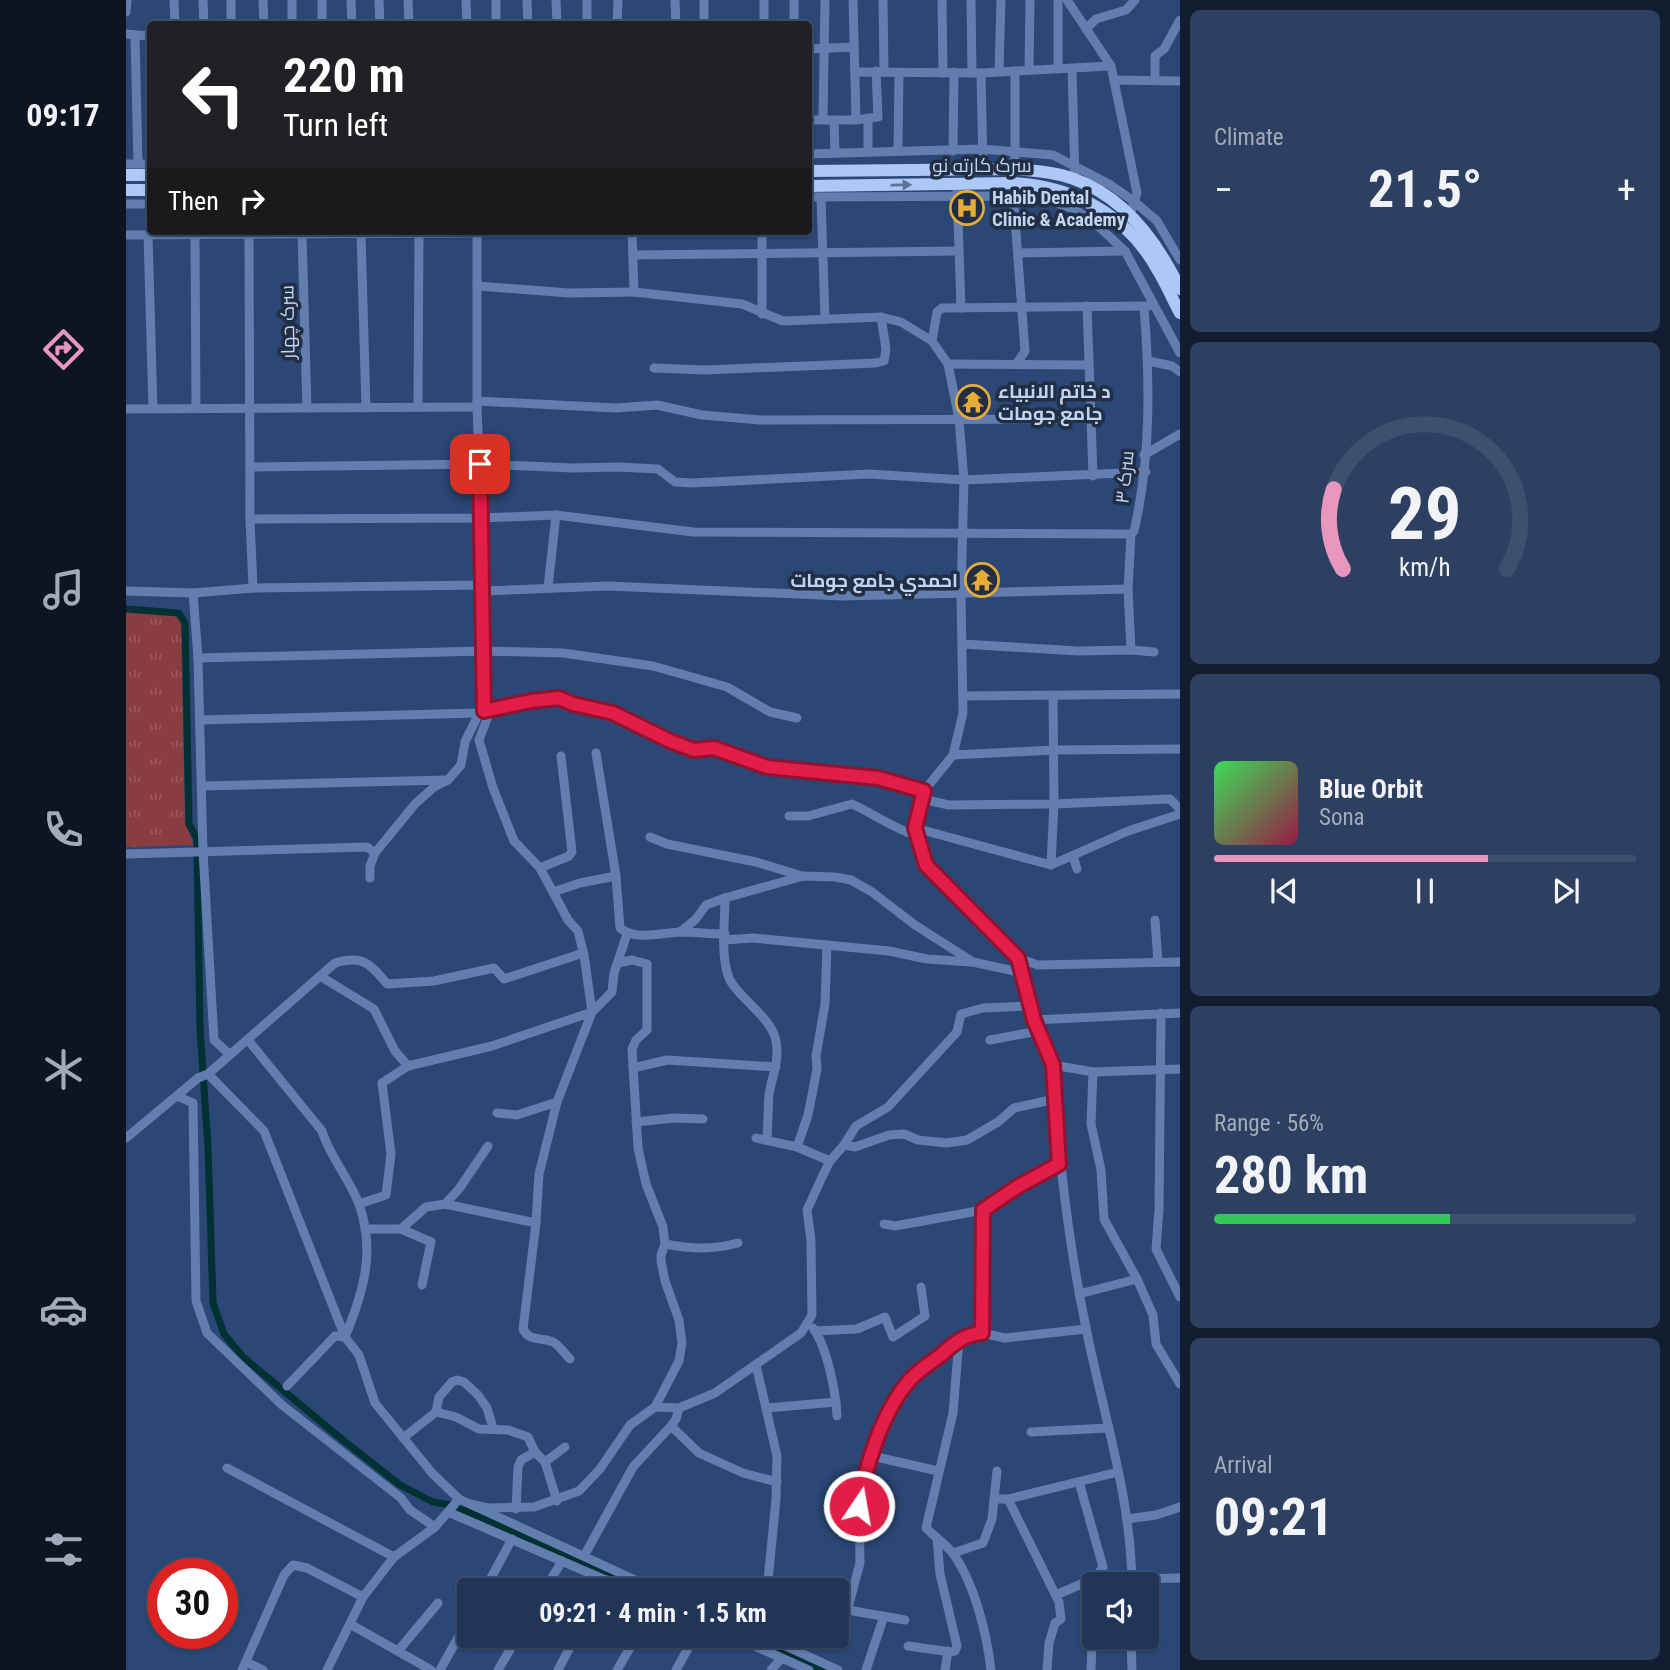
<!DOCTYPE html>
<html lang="en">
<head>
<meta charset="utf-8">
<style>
	body { margin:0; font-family:"Roboto Condensed",Cairo,sans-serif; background:#2d4061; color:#f1f3f6; height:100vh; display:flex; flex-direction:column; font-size:26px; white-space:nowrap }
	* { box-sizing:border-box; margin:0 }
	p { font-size:23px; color:#a2abba }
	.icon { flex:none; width:38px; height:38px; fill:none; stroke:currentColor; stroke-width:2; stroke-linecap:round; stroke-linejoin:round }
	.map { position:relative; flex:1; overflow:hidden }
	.details { display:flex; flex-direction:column; gap:10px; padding:10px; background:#121d30; width:490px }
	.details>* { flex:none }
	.banner { position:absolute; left:21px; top:21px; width:665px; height:214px; border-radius:7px; box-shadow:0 2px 5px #0004,0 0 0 2px #3d506e; background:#202124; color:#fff; overflow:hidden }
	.tools { position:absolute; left:956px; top:1572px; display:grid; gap:14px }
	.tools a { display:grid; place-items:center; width:77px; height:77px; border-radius:7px; background:#203558; box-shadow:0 2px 5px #0004,0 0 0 2px #3d506e; font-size:35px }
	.speed { position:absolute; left:21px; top:1558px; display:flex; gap:14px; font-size:35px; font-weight:700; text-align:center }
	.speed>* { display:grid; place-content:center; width:91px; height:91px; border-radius:50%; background:#203558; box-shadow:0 2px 5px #0004,0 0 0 2px #3d506e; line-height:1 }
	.speed .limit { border:10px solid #d22; background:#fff; color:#111 }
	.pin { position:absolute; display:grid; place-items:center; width:60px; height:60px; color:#fff; margin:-30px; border-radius:14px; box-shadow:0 4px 10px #0006 }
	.me { position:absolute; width:77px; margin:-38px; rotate:12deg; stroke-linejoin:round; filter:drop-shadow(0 0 5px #0008) }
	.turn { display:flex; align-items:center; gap:24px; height:147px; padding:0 21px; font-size:32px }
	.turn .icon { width:91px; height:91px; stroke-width:2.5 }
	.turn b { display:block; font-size:49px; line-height:60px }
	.then { display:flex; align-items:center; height:66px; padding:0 21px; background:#0003; gap:14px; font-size:26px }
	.big { font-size:52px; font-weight:700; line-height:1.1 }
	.details .tile { flex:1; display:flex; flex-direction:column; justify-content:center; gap:10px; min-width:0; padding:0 24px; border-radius:10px; background:#2d4061 }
	.details .dial { align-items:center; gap:0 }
	.dial svg { height:182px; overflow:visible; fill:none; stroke:#3d506e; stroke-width:7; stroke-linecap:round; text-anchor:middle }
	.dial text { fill:#f1f3f6; stroke:none }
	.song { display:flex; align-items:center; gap:21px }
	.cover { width:84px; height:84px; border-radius:10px; background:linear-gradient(135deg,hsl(130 70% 55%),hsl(340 70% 35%)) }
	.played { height:7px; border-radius:4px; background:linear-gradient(90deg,#e797bd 65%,#3d506e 65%) }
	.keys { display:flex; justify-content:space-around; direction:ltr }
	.heat { display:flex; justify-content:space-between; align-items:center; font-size:38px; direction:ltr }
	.charge { height:10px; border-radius:5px; background:linear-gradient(90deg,#34c759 56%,#3d506e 0) }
	.trip { position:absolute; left:331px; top:1578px; width:392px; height:70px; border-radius:7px; background:#203558; box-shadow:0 2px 5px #0004,0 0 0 2px #3d506e; font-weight:700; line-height:70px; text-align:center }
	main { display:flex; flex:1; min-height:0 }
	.tab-bar { display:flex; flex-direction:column; width:126px; justify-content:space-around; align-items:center; background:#0d1523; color:#a2abba }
	.tab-bar .icon { width:49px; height:49px }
	.tab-bar .current { color:#e797bd }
	.tab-bar b { font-size:32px; color:#f1f3f6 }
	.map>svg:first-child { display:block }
	.park { fill:url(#park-tufts) }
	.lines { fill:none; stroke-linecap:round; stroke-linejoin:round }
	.canal { stroke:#013133; stroke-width:7 }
	.minor { stroke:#617eae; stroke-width:9 }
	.highway { stroke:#acc8f6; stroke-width:12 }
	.oneway { fill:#607394 }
	.route-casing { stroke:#92132f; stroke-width:18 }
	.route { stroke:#e11d48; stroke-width:12 }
	.labels { text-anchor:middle; stroke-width:7; stroke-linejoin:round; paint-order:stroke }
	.street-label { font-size:19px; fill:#c3d4f0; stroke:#212e43 }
	.poi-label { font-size:19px; font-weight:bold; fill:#c3d4f0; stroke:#212e43; text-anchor:start }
</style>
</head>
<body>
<main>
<nav class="tab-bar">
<b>09:17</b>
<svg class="icon current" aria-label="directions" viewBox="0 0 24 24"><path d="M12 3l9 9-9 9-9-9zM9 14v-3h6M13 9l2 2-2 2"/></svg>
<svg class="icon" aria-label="music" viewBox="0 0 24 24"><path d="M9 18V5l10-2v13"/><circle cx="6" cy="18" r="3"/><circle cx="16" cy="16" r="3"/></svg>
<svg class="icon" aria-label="phone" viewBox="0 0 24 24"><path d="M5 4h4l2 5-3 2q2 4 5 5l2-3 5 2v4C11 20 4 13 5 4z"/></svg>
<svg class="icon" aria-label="climate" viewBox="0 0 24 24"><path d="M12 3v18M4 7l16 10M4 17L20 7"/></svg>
<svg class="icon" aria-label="car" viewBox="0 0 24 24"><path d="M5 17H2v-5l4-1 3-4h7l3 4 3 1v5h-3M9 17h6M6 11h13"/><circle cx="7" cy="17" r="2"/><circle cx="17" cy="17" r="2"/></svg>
<svg class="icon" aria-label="filters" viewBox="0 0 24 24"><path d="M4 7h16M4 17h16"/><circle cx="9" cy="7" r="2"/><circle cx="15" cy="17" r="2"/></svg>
</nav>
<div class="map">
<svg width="1054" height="1670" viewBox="0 0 1054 1670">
	<defs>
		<pattern id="park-tufts" width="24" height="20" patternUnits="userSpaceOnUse" patternTransform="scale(1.75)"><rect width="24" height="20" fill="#8a3d40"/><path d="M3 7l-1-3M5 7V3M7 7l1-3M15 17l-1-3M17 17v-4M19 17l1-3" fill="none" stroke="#99585c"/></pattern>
	</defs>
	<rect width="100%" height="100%" fill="#2a4775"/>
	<path class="park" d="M0,612L46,614L55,621L59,822L68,845L0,847Z"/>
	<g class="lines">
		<g class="canal">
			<path d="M0,609L53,613L59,623L63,824L71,839V850L74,1028L82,1147L87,1303L98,1334L117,1357L212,1436L274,1485L307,1502L324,1505L355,1517L517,1591"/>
			<path d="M621,1636L697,1670"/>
		</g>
		<g class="minor">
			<path d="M48,0L49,24"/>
			<path d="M77,0L78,24"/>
			<path d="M105,0V24"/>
			<path d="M137,0L138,24"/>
			<path d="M166,0V24"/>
			<path d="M196,0V24"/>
			<path d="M225,0L226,24"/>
			<path d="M253,0L254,24"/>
			<path d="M282,0L283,24"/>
			<path d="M340,0L341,24"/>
			<path d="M370,0V24"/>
			<path d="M401,0L402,24"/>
			<path d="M430,0L431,24"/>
			<path d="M461,0V24"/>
			<path d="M549,0L550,24"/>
			<path d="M578,0V24"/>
			<path d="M638,0V24"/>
			<path d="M668,0V24"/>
			<path d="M727,0L730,120"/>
			<path d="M757,0L758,72"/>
			<path d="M816,0L817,73"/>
			<path d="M845,0L846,73"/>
			<path d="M941,0L985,66L1011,193L1004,215"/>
			<path d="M0,12L1,0"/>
			<path d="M491,24L492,0"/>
			<path d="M960,29L970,19L1000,10L1009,0"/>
			<path d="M0,34L24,36"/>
			<path d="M9,36L12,164"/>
			<path d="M682,49L727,47"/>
			<path d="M903,69L904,0"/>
			<path d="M932,69V0"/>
			<path d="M946,69L949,179"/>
			<path d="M873,71L875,0"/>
			<path d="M889,71V169"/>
			<path d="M729,72L855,73L985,66"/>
			<path d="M855,73L857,169"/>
			<path d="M988,80L1054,81"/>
			<path d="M1029,80V56L1038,49L1054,20"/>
			<path d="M697,119L699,0"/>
			<path d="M682,120H730L752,117L750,71"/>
			<path d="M708,120L709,153"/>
			<path d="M772,151L773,73"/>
			<path d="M827,151L828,72"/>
			<path d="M742,152V119"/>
			<path d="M682,154L856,149L927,155L983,184L1009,202L1031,221L1054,260"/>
			<path d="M0,164H24"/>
			<path d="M831,190L835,308"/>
			<path d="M887,193L899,351L891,363"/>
			<path d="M682,197L887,196L921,200L948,209L971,225L999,251L1054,353"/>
			<path d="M695,197L699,319"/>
			<path d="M0,204H24"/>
			<path d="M506,231L508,292L616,304L657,321L755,317L775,322L806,341L822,364L833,419L838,480L835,594L837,713L827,755L798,791L789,828V835L800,865L892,958L908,1020L927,1065L967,1072L1054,1069"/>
			<path d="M636,231V314"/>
			<path d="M176,234L181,408"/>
			<path d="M235,234L240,408"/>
			<path d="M0,235L351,233"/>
			<path d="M22,235L27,409"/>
			<path d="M69,235L70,408"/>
			<path d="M123,235L124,519L127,588"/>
			<path d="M892,253L999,251"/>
			<path d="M507,255L833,251"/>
			<path d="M351,286L443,293L508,292"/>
			<path d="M961,306L967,476"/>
			<path d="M806,341L811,312L816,308L1023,306"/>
			<path d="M1022,361L1046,366L1054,372"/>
			<path d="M822,364L963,365"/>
			<path d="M528,368L579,370L750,363L758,361L760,349L755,317"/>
			<path d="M351,401L490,408L531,405L576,415L634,420L965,419"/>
			<path d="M292,407L293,234"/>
			<path d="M0,409L351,407"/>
			<path d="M1018,455L1054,434"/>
			<path d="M124,467L354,464L447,468L492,467L532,469L549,482L567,483L743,474L838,480L1020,472"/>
			<path d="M124,519L355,518L430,515L567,532L1005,534"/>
			<path d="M422,587L430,515"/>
			<path d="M0,591L67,593L127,588L357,585"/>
			<path d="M358,591L482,586L717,596L1002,589"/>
			<path d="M67,593L72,658L77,852L88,1040L104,1055"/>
			<path d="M836,644L952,651L1005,650L1028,652"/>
			<path d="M1005,650L1002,589L1005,534L1008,531C1025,458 1024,381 1018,307"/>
			<path d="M72,658L358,651L437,653L527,666L601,687L644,712L671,718"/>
			<path d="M837,696L1054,694"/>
			<path d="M364,711L405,701L434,698L447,704L487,713L544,741L568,750L588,749L641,767L752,778L798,791"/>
			<path d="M74,720L353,713"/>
			<path d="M470,753L490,876L494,928C510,941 534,933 554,932C569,932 584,934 599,934"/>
			<path d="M827,755L928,750L1054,749"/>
			<path d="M76,786L320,780"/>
			<path d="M796,799L823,805L928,804L1044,799L1054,809"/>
			<path d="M663,816H682L726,804C748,814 767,828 789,835"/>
			<path d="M789,828L925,865L1002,831L1054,814"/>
			<path d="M524,837L541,844L630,862L676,876"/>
			<path d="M0,854L241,847L249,853"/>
			<path d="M947,856L951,869"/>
			<path d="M925,865L928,804L927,695"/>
			<path d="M414,868L443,856L446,852L435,756"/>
			<path d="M244,878V866L249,853L289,804L308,787L322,780L335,765L339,742L353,713L357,711L358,591L351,407V231"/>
			<path d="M427,892L454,883L490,876"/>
			<path d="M599,898C599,923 594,954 603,978C609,994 643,1016 649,1037C655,1058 646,1075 643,1095C642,1109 642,1124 641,1138"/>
			<path d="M1029,920L1032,962"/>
			<path d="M554,932L570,919L580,905L599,898L677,876L709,877L725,880L746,892L789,925L847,962L897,973"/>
			<path d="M598,940L627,938L763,951L801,959L845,962"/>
			<path d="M892,958L912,965L1054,962"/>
			<path d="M492,963L506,960L521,964V1030L510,1040L506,1049L512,1148L520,1184L537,1227L539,1244L535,1255V1261L539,1281L553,1320L556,1343L553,1361L529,1407"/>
			<path d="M194,976L248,1009L269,1051L282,1066"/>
			<path d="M1035,1013L1033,1209L1030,1249L1054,1297"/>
			<path d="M908,1020L1054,1013"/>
			<path d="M122,1040L196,1131C204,1157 223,1178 233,1204C250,1252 237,1293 219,1337L209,1336L161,1386"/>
			<path d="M864,1040L912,1031"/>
			<path d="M927,1065C932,1154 942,1241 960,1328C977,1413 1005,1497 1006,1584"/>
			<path d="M507,1068L541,1060L650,1067"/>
			<path d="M967,1072L965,1124L975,1170L978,1219L1011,1279L1027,1315L1030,1344L1054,1384"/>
			<path d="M82,1074L138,1131L219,1337L233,1355L249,1403L306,1473L333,1499L533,1591"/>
			<path d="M51,1096L67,1103L70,1301L81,1333L156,1405L275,1498L284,1510L309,1527"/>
			<path d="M371,1113L391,1115L431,1102"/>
			<path d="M510,1122L548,1118L577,1119"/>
			<path d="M0,1138L72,1078L82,1074L209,963C236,955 244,963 261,984L308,981L368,968L378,979L457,953"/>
			<path d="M630,1138L671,1147L704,1161"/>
			<path d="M718,1145L729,1147L763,1135L778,1134L792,1140L821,1143L841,1140L872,1122L888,1108L929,1099"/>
			<path d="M671,1147L682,1115L691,1069L690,1056L699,1004L701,945"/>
			<path d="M233,1204L260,1195L265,1154L256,1083L282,1066L366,1046L466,1012L458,955L452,931L442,920L414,868L388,841L367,788L353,740L364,711H357"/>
			<path d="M319,1204L410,1223"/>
			<path d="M758,1224L769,1226L857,1210L891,1187L933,1164"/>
			<path d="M239,1229H275L305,1242L296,1285"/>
			<path d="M275,1229L300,1207L319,1204L333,1189L362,1146"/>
			<path d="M539,1244C565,1249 586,1250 612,1243"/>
			<path d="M953,1294L1011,1279"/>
			<path d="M687,1328C701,1347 710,1392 711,1416"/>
			<path d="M689,1331L731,1329L759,1317L767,1337L799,1316L795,1287"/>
			<path d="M856,1333L857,1210"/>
			<path d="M833,1340L827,1413L800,1528C809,1537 821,1545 828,1555C849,1585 861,1635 865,1670"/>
			<path d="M444,1359C439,1354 433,1345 427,1342C416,1337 403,1342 397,1329L410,1223L413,1174L431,1102L466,1012L486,992L488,973L501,934"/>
			<path d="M630,1365L651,1456L650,1499L641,1591"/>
			<path d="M641,1408L710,1402"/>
			<path d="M310,1412L330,1417L353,1429L382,1430L402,1437L409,1452L419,1462L431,1501"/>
			<path d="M545,1426L573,1453L617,1473L651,1482"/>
			<path d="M905,1432L982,1428"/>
			<path d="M277,1438L310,1412L313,1397L326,1382L331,1380L338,1382L352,1395L361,1408L367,1428"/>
			<path d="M746,1456L812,1471"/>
			<path d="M419,1462L439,1447"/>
			<path d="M101,1468L268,1557"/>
			<path d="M869,1499H882L992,1472"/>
			<path d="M882,1499L933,1602L935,1619L929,1623L923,1643L921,1670"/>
			<path d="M344,1504L362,1508L408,1507L453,1491L474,1469L504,1425L529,1407L553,1408L589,1393L675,1333L686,1315L685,1241L681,1210L696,1177L704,1161L718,1145L730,1126L762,1107L831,1032L835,1014L857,1008L904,1006"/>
			<path d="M390,1509L392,1467L395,1460L409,1452"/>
			<path d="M322,1512L505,1591"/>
			<path d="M1001,1519L1030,1515L1054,1507"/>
			<path d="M827,1553L857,1543L866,1519L871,1471"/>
			<path d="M458,1556L507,1467L545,1426L550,1419L553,1408"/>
			<path d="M1006,1579L1054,1578"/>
			<path d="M358,1591L386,1539"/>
			<path d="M418,1591L436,1561"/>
			<path d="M475,1591L481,1580"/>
			<path d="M930,1595L969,1578L977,1567L953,1482"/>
			<path d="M710,1608L779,1620"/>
			<path d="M721,1611L734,1563L733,1506L737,1480L765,1406L783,1380L833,1340L848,1333H856L879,1338L960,1329"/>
			<path d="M224,1624L305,1670"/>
			<path d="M606,1636L683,1670"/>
			<path d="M638,1636L712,1670"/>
			<path d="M1005,1636L1006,1670"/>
			<path d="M782,1646L825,1652L829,1651L831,1646L814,1574L811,1538"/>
			<path d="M272,1651L312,1603"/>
			<path d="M120,1662L137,1670"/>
			<path d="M116,1670L158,1575L167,1565L181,1568L237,1597"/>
			<path d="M201,1670L237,1597L268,1557L309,1527L333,1499"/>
			<path d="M314,1670L343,1618"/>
			<path d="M372,1670L392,1636"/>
			<path d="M432,1670L450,1636"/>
			<path d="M491,1670L511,1636"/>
			<path d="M550,1670L569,1636"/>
			<path d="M645,1670L655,1659"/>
			<path d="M740,1670L758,1616"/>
			<path d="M819,1670L822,1651"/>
			<path d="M965,1670L968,1593"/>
		</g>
		<g class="highway">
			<path d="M682,171L889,169C909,171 929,172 948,179C998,197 1032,243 1054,289"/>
			<path d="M0,175H24"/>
			<path d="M682,186L887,183C948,186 1001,215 1031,269C1040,283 1046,299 1054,313"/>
			<path d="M0,190H24"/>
		</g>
	</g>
	<defs><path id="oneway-solid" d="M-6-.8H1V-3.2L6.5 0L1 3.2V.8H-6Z" transform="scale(1.75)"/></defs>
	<use class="oneway" href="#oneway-solid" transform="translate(775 185) rotate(-1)"/>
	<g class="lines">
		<g class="route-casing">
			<path id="route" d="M354,464L358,711L405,701L433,698L447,704L487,713L544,741L568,750L588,748L641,767L752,778L798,791L789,828L800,865L892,958L908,1020L927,1065L933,1164L891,1187L857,1210L856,1333C839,1334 827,1344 815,1355C804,1363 790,1372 782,1382C756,1413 739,1467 733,1506"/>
		</g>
		<use href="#route" class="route"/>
	</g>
	<defs>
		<g id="hospital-ring" transform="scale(1.75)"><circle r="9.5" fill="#212e43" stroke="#e7ac37" stroke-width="1.5"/><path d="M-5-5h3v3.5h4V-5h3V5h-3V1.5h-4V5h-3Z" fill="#e7ac37"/></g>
		<g id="temple-ring" transform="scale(1.75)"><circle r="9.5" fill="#212e43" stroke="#e7ac37" stroke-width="1.5"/><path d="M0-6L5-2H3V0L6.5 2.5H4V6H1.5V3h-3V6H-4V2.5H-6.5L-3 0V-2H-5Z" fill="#e7ac37"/></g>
	</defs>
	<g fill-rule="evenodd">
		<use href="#hospital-ring" x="841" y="208"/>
		<use href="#temple-ring" x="847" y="402"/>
		<use href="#temple-ring" x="856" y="580"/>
	</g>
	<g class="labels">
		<g class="street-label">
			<text x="856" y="172">سرک کارته نو</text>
			<text transform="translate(161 322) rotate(-91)" y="7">سرک چهار</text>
			<text transform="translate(998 477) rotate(-84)" y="7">سرک ۳</text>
		</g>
		<g class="poi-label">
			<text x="866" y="204">Habib Dental<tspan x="866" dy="22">Clinic &amp; Academy</tspan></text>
			<text x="872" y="398">د خاتم الانبیاء<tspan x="872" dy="22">جامع جومات</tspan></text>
			<text x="832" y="587" text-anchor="end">احمدي جامع جومات</text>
		</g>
	</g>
</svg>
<div class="tools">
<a><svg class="icon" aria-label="sound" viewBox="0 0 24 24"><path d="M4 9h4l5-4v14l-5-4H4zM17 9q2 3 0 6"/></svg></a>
</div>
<div class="speed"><div class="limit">30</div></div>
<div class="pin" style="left:354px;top:464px;background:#d93025"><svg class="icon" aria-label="arrive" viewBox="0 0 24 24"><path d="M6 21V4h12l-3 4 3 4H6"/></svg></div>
<svg class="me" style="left:733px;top:1506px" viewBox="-20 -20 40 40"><circle r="17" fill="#e11d48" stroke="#fff" stroke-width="3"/><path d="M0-11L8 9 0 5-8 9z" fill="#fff"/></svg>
<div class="trip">09:21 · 4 min · 1.5 km</div>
<div class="banner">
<div class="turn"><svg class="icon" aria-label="left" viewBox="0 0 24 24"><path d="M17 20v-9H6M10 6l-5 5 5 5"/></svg><div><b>220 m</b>Turn left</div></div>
<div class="then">Then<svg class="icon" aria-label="right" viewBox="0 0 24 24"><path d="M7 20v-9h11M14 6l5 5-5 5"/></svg></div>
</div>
</div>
<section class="details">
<div class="tile"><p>Climate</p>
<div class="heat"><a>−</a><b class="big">21.5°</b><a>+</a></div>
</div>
<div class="tile dial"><svg viewBox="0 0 100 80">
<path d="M14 69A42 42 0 1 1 86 69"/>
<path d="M14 69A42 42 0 0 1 10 34" stroke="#e797bd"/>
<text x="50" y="56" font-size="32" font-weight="700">29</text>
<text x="50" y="72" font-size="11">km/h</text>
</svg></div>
<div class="tile">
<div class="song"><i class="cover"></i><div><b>Blue Orbit</b><p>Sona</p></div></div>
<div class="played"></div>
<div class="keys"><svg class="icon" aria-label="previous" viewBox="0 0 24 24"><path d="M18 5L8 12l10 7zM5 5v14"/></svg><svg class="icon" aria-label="pause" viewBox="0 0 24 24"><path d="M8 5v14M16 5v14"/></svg><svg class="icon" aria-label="next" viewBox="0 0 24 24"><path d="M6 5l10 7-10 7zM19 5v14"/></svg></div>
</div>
<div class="tile"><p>Range · 56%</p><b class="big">280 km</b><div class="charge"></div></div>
<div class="tile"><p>Arrival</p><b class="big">09:21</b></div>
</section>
</main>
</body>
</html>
